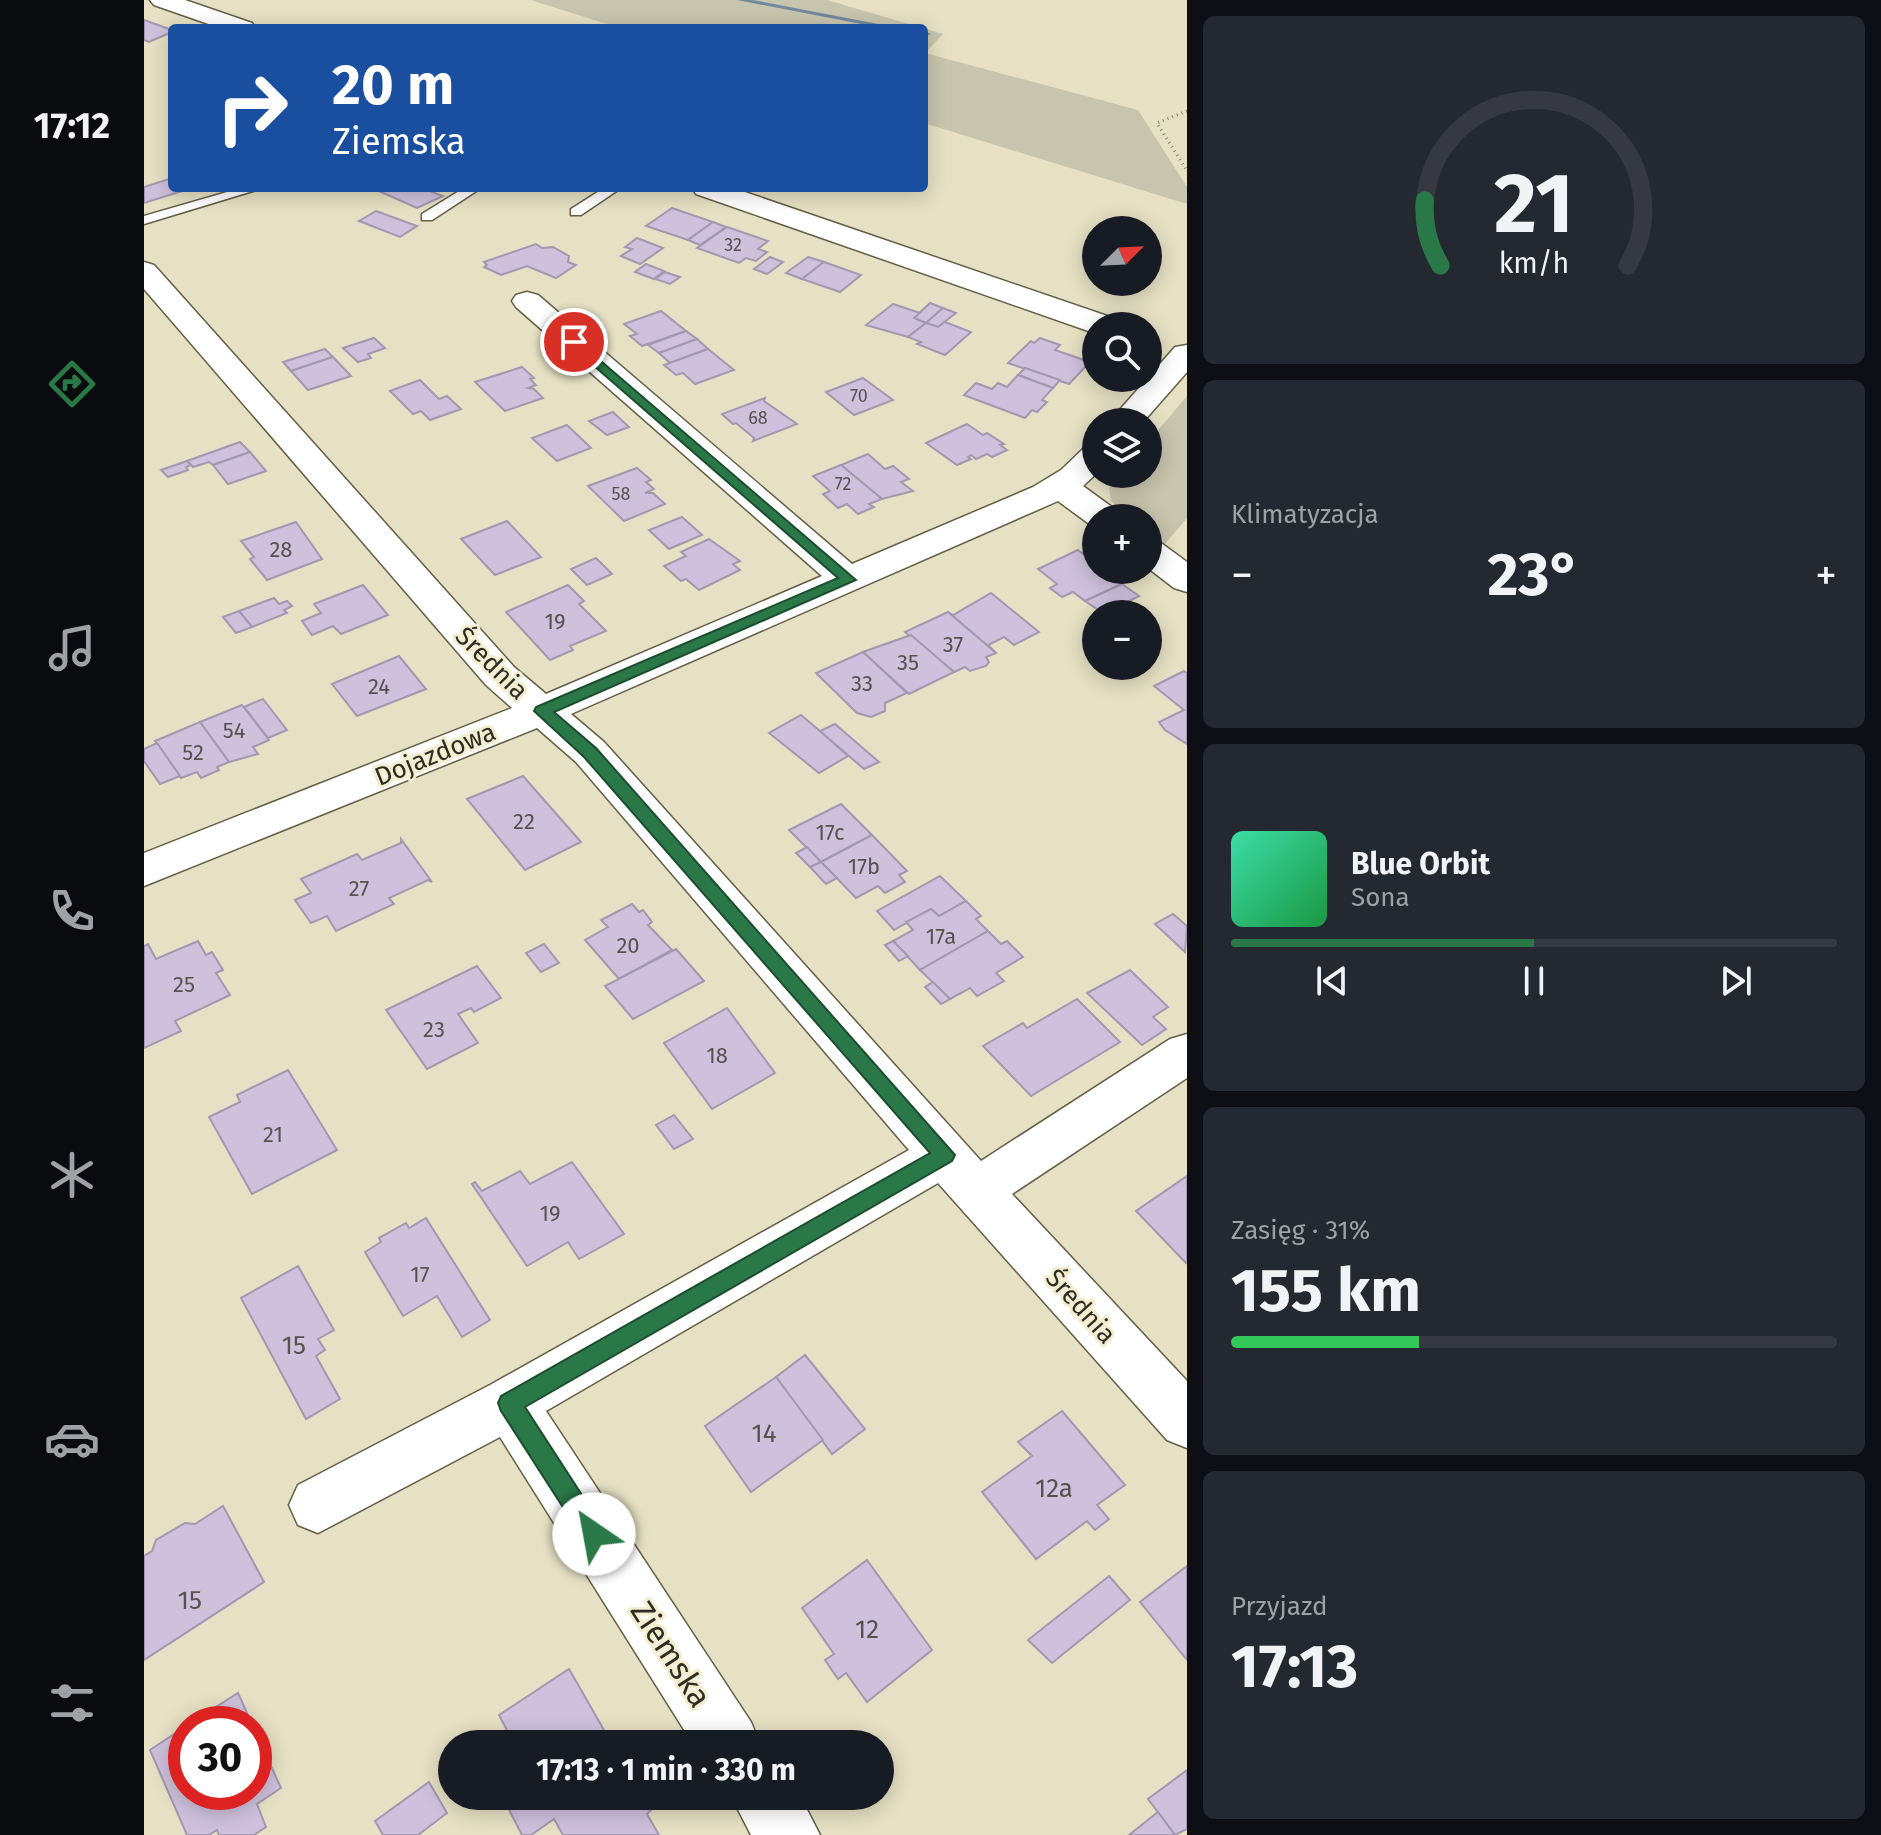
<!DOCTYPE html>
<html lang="pl">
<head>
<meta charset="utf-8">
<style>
	body { margin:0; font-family:"Fira Sans",sans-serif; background:#242831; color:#f1f3f6; height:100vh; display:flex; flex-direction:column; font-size:30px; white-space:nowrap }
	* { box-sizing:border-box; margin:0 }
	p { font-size:26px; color:#9ea1a6 }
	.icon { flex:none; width:44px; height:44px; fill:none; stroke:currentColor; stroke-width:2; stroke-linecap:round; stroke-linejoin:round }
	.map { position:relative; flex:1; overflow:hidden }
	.sheet { display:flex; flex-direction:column; gap:16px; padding:16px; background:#0d0f14; width:694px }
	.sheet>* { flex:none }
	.banner { position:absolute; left:24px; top:24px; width:760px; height:168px; border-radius:8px; box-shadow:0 4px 20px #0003; background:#1a4fa0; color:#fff; overflow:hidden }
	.needle { width:52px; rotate:66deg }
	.buttons { position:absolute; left:938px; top:216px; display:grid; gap:16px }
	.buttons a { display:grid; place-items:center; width:80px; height:80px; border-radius:50%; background:#171b24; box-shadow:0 4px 20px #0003; font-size:40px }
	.speed { position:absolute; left:24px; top:1706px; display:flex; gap:16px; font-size:40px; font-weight:700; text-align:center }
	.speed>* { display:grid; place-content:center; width:104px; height:104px; border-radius:50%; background:#171b24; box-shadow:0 4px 20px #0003; line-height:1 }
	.speed .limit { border:12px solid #d22; background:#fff; color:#111 }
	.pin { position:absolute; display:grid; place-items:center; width:68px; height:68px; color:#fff; margin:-34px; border:4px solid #fff; border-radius:50%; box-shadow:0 2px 8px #0007 }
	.me { position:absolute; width:88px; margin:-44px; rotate:327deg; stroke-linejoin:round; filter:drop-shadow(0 0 6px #0008) }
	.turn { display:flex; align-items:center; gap:28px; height:168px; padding:0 32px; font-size:36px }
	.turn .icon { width:104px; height:104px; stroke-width:2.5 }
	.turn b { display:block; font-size:56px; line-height:68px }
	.big { font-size:60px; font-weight:700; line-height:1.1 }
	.sheet .card { flex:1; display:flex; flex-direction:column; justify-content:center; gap:12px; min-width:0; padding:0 28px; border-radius:12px; background:#242831 }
	.sheet .dial { align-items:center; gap:0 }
	.dial svg { height:208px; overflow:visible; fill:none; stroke:#363941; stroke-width:7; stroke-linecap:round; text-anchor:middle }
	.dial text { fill:#f1f3f6; stroke:none }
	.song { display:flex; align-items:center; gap:24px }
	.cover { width:96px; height:96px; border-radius:12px; background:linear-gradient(135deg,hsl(160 70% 55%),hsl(140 70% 35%)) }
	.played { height:8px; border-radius:4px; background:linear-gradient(90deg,#2a7847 50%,#363941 50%) }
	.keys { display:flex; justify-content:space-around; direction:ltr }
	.heat { display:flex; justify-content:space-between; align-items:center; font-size:44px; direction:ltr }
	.charge { height:12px; border-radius:6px; background:linear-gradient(90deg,#34c759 31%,#363941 0) }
	.trip { position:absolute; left:294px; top:1730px; width:456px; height:80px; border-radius:40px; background:#171b24; box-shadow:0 4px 20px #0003; font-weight:700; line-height:80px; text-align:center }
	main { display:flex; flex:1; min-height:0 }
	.tab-bar { display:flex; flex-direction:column; width:144px; justify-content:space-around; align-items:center; background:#090b0e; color:#9ea1a6 }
	.tab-bar .icon { width:56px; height:56px }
	.tab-bar .current { color:#2a7847 }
	.tab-bar b { font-size:36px; color:#f1f3f6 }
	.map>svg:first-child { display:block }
	.green { fill:#c8c5ae }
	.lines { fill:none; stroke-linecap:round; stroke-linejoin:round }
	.stream { fill:#728a9e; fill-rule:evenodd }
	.building { fill:#cfc1dc; stroke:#a497b0; stroke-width:2 }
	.service-casing { stroke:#635e45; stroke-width:3 }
	.minor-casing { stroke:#635e45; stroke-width:3 }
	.path { stroke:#827e6b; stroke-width:3; stroke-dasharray:1 4; stroke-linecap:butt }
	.service { fill:#fff; fill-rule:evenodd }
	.minor { fill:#fff; fill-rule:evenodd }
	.route { fill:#2a7847; stroke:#1b4e2e; stroke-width:2 }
	.labels { text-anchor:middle; stroke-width:6; stroke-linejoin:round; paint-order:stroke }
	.far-number-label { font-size:18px; fill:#575250 }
	.number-label { font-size:22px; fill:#575250 }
	.street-label { font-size:26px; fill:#2f2d22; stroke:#f3eed1 }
	.near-number-label { font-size:26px; fill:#575250 }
	.near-street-label { font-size:32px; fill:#2f2d22; stroke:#f3eed1 }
</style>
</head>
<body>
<main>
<nav class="tab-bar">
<b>17:12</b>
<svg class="icon current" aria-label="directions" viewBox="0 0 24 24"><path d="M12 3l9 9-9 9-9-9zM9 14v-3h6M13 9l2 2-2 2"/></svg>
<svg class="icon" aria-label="music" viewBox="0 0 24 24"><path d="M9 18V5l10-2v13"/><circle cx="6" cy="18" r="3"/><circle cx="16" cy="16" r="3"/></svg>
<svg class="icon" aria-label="phone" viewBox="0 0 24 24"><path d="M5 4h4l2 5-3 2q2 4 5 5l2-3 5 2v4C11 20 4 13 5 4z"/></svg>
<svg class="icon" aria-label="climate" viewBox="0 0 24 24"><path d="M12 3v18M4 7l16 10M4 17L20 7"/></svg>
<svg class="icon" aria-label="car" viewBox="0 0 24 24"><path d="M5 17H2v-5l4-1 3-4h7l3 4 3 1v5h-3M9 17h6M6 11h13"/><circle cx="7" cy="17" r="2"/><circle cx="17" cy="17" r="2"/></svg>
<svg class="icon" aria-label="filters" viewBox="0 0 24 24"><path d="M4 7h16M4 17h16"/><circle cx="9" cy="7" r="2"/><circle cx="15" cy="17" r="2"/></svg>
</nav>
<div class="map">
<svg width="1043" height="1835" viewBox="0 0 1043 1835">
	<rect width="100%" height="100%" fill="#e6e1c4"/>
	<g class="green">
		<path d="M387,0H683L799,34L781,53L994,110L1043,187V204L780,123V28H475Z"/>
		<path d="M1043,396V518L1019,546L1004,533V518H986L967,501L965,488L977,474H1004V442Z"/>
	</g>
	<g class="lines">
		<g class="stream">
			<path d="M593,0H609L755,28H738Z"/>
			<path d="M780,31L787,34L780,36Z"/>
		</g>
	</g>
	<g class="building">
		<path d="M0,20L28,30V32L5,42L0,40Z"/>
		<path d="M28,178V188H48L0,203V187Z"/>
		<path d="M228,188H278L299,196L273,208Z"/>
		<path d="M528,208L569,222L544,240L502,226Z"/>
		<path d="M232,211L273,226L256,237L215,221Z"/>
		<path d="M569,222L582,227L556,245L544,240Z"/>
		<path d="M583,227L624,241L614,249L623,252L612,261L602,258L595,263L553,248Z"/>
		<path d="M493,238L519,248L496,264L477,256L488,249L481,247Z"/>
		<path d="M392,244L398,248L409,247L425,256L424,262L432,265L412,278L383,266L357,275L340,267L343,265L340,262Z"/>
		<path d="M626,257L639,262L623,274L610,269Z"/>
		<path d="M664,257L680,262L658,279L642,273Z"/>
		<path d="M680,262L717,275L696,292L658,279Z"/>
		<path d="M502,264L520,271L510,279L491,272Z"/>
		<path d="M521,272L536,277L526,284L511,279Z"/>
		<path d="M786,303L799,308L782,323L770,318Z"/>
		<path d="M749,304L776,313L770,318L782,323L764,337L722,325Z"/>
		<path d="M799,308L812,313L794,327L782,323Z"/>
		<path d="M517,311L542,331L498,346L486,336L493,334L480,324Z"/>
		<path d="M801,322L827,332L801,355L773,344L777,342L764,337L782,323L794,327Z"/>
		<path d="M542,331L553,339L515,353L504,345Z"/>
		<path d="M230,338L241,348L224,354L227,358L214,362L199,348Z"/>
		<path d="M896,338L916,345L911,350L946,362L925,384L864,363L887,341L890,343Z"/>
		<path d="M553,339L564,349L526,363L515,353Z"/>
		<path d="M181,349L189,357L147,371L139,362Z"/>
		<path d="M564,349L590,370L551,384L539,373L532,375L520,365Z"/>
		<path d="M189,357L207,376L164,390L147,371Z"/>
		<path d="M378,367L390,378L386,379L392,385L384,388L390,389L399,398L361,411L331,382Z"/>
		<path d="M881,368L916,380L909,388L874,375Z"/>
		<path d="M874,375L909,388L898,400L903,402L893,412L888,410L881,418L820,395L832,383L848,389L854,383L863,387Z"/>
		<path d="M719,378L749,400L710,415L682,392Z"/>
		<path d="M276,380L295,399L303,396L317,409L286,420L277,411L269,414L246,391Z"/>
		<path d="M621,398L620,401L653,424L609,441L610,438L592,423L589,424L578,414Z"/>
		<path d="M469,412L485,427L463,435L445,421Z"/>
		<path d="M823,424L839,435L843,433L860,444L856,445L863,450L848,457L843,454L832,459L827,455L824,457L827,459L813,465L782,443Z"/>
		<path d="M423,425L447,448L413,461L388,438Z"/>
		<path d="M96,442L106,452L69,465L65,462L49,467L43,461Z"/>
		<path d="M106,452L122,471L84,484L69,465Z"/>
		<path d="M724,454L741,469L749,466L765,479L757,482L769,491L738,499L697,465Z"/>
		<path d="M43,461L47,465L42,467L44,470L24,477L17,470Z"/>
		<path d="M697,465L738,499L725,504L730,507L714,514L703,504L694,508L679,494L686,491L669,476Z"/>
		<path d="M493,468L507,480L502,482L510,489L501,493H509L521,504L480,521L444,486Z"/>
		<path d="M538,517L558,535L525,549L505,530Z"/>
		<path d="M363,521L397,557L351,575L317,539Z"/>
		<path d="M152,522L178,559L123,580L106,559L110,557L97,541Z"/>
		<path d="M565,539L596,561L589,564L596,570L555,590L542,579L537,581L520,566L542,556L537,552Z"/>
		<path d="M934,550L952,564V570H960L978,584L941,601L929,592L918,597L906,588L913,584L894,569Z"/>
		<path d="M452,558L468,574L443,585L427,569Z"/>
		<path d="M978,584L995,596L960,614L941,601Z"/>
		<path d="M219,585L244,615L197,634L189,626L168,635L158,621L177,613L170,604Z"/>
		<path d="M424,585L440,601L435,604L462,631L426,646L429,650L406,660L362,612Z"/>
		<path d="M847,593L895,632L870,645L860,637L844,645L852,653L804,612L809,615Z"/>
		<path d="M130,598L135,604L143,601L148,606L140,610L143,613L108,627L95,611Z"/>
		<path d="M95,611L108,627L92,633L79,617Z"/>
		<path d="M804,612L852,653L842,657L845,662L842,666L826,671L821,667L810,672L761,632Z"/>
		<path d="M767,635L810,672L765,694L719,652Z"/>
		<path d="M719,652L763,693L741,703V711L727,717L713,713L672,673Z"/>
		<path d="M255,656L282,689L213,716L188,684Z"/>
		<path d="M1040,671L1043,673V744L1021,730L1015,722L1040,710L1010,686Z"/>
		<path d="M119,699L143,730L124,738L100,707Z"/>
		<path d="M98,705L125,740L109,747L114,754L85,762L56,722Z"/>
		<path d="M657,715L676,731L704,756L675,773L625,733Z"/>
		<path d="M56,722L85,762L73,767L75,770L57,778L53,772L37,778L11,741Z"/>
		<path d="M691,724L735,762L720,769L676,731Z"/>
		<path d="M13,743L36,776L16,784L0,761V749Z"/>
		<path d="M379,776L437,842L381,870L323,799Z"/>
		<path d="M697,804L728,835L677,862L645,830Z"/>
		<path d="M728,835L763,871L755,875L761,882L741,893L734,886L712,898L677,862Z"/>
		<path d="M257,839L288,882L284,880L245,898L250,904L192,931L183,916L167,923L151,900L167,893L157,879L213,854L218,860L257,843Z"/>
		<path d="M663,847L677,862L666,867L652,853Z"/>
		<path d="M677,862L693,878L682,884L666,867Z"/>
		<path d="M796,876L822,901L795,916L787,909L750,930L733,911Z"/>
		<path d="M822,901L837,916L832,919L844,931L776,970L749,941L769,930L762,922L787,909L795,916Z"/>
		<path d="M488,904L495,912L499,910L508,922L504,925L528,950L475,979L441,940L464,927L457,920Z"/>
		<path d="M1029,914L1043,926L1041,952L1011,924Z"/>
		<path d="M844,931L857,944L863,941L879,957L852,973L860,981L833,996L826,988L806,999L776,970Z"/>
		<path d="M54,941L62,955L68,952L79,970L72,973L86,995L31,1021L37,1031L0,1048V946L4,944L12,959Z"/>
		<path d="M749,941L764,956L755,961L741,945Z"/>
		<path d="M400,944L415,963L397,972L382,953Z"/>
		<path d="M532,949L560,981L489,1019L461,986Z"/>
		<path d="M333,966L357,998L330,1012L327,1008L314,1014L334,1043L283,1069L242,1010Z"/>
		<path d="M986,970L1024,1007L1009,1017L1022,1029L998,1045L943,993Z"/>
		<path d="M789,982L806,999L797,1004L781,987Z"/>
		<path d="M933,999L976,1042L887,1096L839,1046L879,1023L883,1028Z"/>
		<path d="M583,1008L631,1073L568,1109L520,1043Z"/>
		<path d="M144,1070L193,1150L108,1194L65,1117L96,1102L93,1095Z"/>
		<path d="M530,1115L549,1139L530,1149L512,1125Z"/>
		<path d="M428,1162L480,1234L435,1259L424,1242L383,1266L328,1184L331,1182L338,1191L376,1171L386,1184Z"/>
		<path d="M1043,1176V1262L1042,1263L992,1211Z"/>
		<path d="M282,1218L346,1320L318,1337L293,1296L259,1316L221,1252L237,1242L235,1238L262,1223L265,1228Z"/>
		<path d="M154,1266L190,1330L174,1339L181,1350L172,1356L196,1399L162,1419L97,1298Z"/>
		<path d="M661,1355L721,1429L688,1454L632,1377Z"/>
		<path d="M632,1377L679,1440L607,1492L561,1426Z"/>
		<path d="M918,1411L981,1485L953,1505L965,1519L951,1530L943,1521L892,1559L838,1492L888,1456L874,1442Z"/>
		<path d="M79,1506L120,1582L0,1660V1556L8,1551L12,1540L41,1523L51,1524Z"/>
		<path d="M723,1560L788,1650L723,1702L702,1673L694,1679L681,1660L690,1654L658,1608Z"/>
		<path d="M1043,1566V1660L996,1602Z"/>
		<path d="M965,1576L986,1600L908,1663L884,1640Z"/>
		<path d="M425,1669L468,1744H370L355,1715Z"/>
		<path d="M94,1693L108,1724H45Z"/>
		<path d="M42,1726V1792H110V1729L137,1788L113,1804L122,1827L110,1835H75L73,1830L65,1835H43L6,1750Z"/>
		<path d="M1043,1770V1829L1031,1835L1004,1799Z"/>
		<path d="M285,1782L303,1813L274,1835H239L231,1821Z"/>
		<path d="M358,1796H499L507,1810L503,1814L515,1835H419L410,1819L387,1835H378Z"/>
		<path d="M1014,1812L1031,1835H985Z"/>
	</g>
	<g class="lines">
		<g class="service-casing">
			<g id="service">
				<path d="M97,188H119L0,224V216Z"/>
				<path d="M320,188H337L288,220H278V214Z"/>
				<path d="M460,188H477L437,215H427V209Z"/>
			</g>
		</g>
		<g class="minor-casing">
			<g id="minor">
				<path d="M6,0H41L108,23L111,28H76L10,5Z"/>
				<path d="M548,188H589L972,319L976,326H952L950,333L552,194Z"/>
				<path d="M0,262L10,265L370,667L402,694L678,576L372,307L368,301L372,295L383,292L394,295L708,564L889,487L917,470L940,448L952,445V474L939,486L972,510L978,518H952V527L948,526L914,501L427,714L460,742L837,1161L1026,1039L1043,1034V1078L868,1194L1043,1381V1448L1023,1440L794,1183L402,1411L607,1722L616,1744H549L356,1437L174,1533L154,1525L145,1505L154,1485L346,1385L765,1150L432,762L393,728L0,886V853L368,708L342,685L0,289Z"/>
				<path d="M1043,345V372L999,422H965L1031,347Z"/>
				<path d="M1004,540L1017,543L1043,562V592L1030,588L1004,568Z"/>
				<path d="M587,1796H656L676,1835H607Z"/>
			</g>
		</g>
		<path class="path" d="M1043,111L1013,123L1043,171"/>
		<use href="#service" class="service"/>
		<use href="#minor" class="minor"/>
	</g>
	<path class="route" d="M430,338L712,580L410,712L452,748L811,1155L808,1161L381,1407L458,1526L462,1534L458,1543L450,1546L442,1543L357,1411L354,1403L357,1396L786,1153L440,757L390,711L392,707L694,578L426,345V339Z"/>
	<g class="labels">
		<g class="far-number-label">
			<text x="589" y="251">32</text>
			<text x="715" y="402">70</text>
			<text x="614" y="424">68</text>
			<text x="699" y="490">72</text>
			<text x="477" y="500">58</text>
		</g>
		<g class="number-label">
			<text x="137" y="557">28</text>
			<text x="411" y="629">19</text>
			<text x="809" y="652">37</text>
			<text x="764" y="670">35</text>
			<text x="718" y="691">33</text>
			<text x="235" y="694">24</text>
			<text x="90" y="738">54</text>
			<text x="49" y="760">52</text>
			<text x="380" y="829">22</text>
			<text x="686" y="840">17c</text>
			<text x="720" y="874">17b</text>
			<text x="215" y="896">27</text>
			<text x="797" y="944">17a</text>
			<text x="484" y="953">20</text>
			<text x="40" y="992">25</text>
			<text x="290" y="1037">23</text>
			<text x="573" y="1063">18</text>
			<text x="129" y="1142">21</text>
			<text x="406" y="1221">19</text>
			<text x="276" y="1282">17</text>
		</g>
		<g class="street-label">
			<text transform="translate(348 663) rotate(45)" y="9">Średnia</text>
			<text transform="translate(291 754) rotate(-22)" y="9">Dojazdowa</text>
			<text transform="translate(937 1306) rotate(48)" y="9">Średnia</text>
		</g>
		<g class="near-number-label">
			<text x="150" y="1354">15</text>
			<text x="620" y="1442">14</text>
			<text x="910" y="1497">12a</text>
			<text x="46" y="1609">15</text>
			<text x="723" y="1638">12</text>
		</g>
		<g class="near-street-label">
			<text transform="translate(527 1654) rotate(57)" y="11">Ziemska</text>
		</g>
	</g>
</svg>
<div class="buttons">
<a><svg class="needle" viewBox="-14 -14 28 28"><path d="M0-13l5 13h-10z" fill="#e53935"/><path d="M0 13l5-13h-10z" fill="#9ea1a6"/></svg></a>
<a><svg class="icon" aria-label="search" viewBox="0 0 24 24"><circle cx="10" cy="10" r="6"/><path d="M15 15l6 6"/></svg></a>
<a><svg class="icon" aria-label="layers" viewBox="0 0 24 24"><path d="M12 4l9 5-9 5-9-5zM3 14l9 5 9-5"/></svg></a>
<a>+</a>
<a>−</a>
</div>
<div class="speed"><div class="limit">30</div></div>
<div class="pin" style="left:430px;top:342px;background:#d93025"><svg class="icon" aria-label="arrive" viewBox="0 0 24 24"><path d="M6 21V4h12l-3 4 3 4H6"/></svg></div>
<svg class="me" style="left:450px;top:1534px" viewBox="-20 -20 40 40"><circle r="19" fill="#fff"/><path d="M0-13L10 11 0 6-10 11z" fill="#2a7847"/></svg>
<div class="trip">17:13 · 1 min · 330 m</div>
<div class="banner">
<div class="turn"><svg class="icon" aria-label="right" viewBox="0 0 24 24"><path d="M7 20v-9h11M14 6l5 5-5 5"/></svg><div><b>20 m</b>Ziemska</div></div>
</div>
</div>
<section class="sheet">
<div class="card dial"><svg viewBox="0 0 100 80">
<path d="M14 69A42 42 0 1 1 86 69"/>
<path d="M14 69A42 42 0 0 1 8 44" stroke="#2a7847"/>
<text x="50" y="56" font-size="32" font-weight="700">21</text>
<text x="50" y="72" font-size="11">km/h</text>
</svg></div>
<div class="card"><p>Klimatyzacja</p>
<div class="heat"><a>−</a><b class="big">23°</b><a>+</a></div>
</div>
<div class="card">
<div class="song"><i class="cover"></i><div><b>Blue Orbit</b><p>Sona</p></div></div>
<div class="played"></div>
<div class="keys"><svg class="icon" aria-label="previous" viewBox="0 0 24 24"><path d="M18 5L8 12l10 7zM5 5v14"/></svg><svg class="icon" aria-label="pause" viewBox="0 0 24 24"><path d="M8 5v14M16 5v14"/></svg><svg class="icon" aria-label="next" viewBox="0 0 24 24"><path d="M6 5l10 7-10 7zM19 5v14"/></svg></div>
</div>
<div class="card"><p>Zasięg · 31%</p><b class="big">155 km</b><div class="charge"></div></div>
<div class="card"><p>Przyjazd</p><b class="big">17:13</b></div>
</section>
</main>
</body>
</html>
